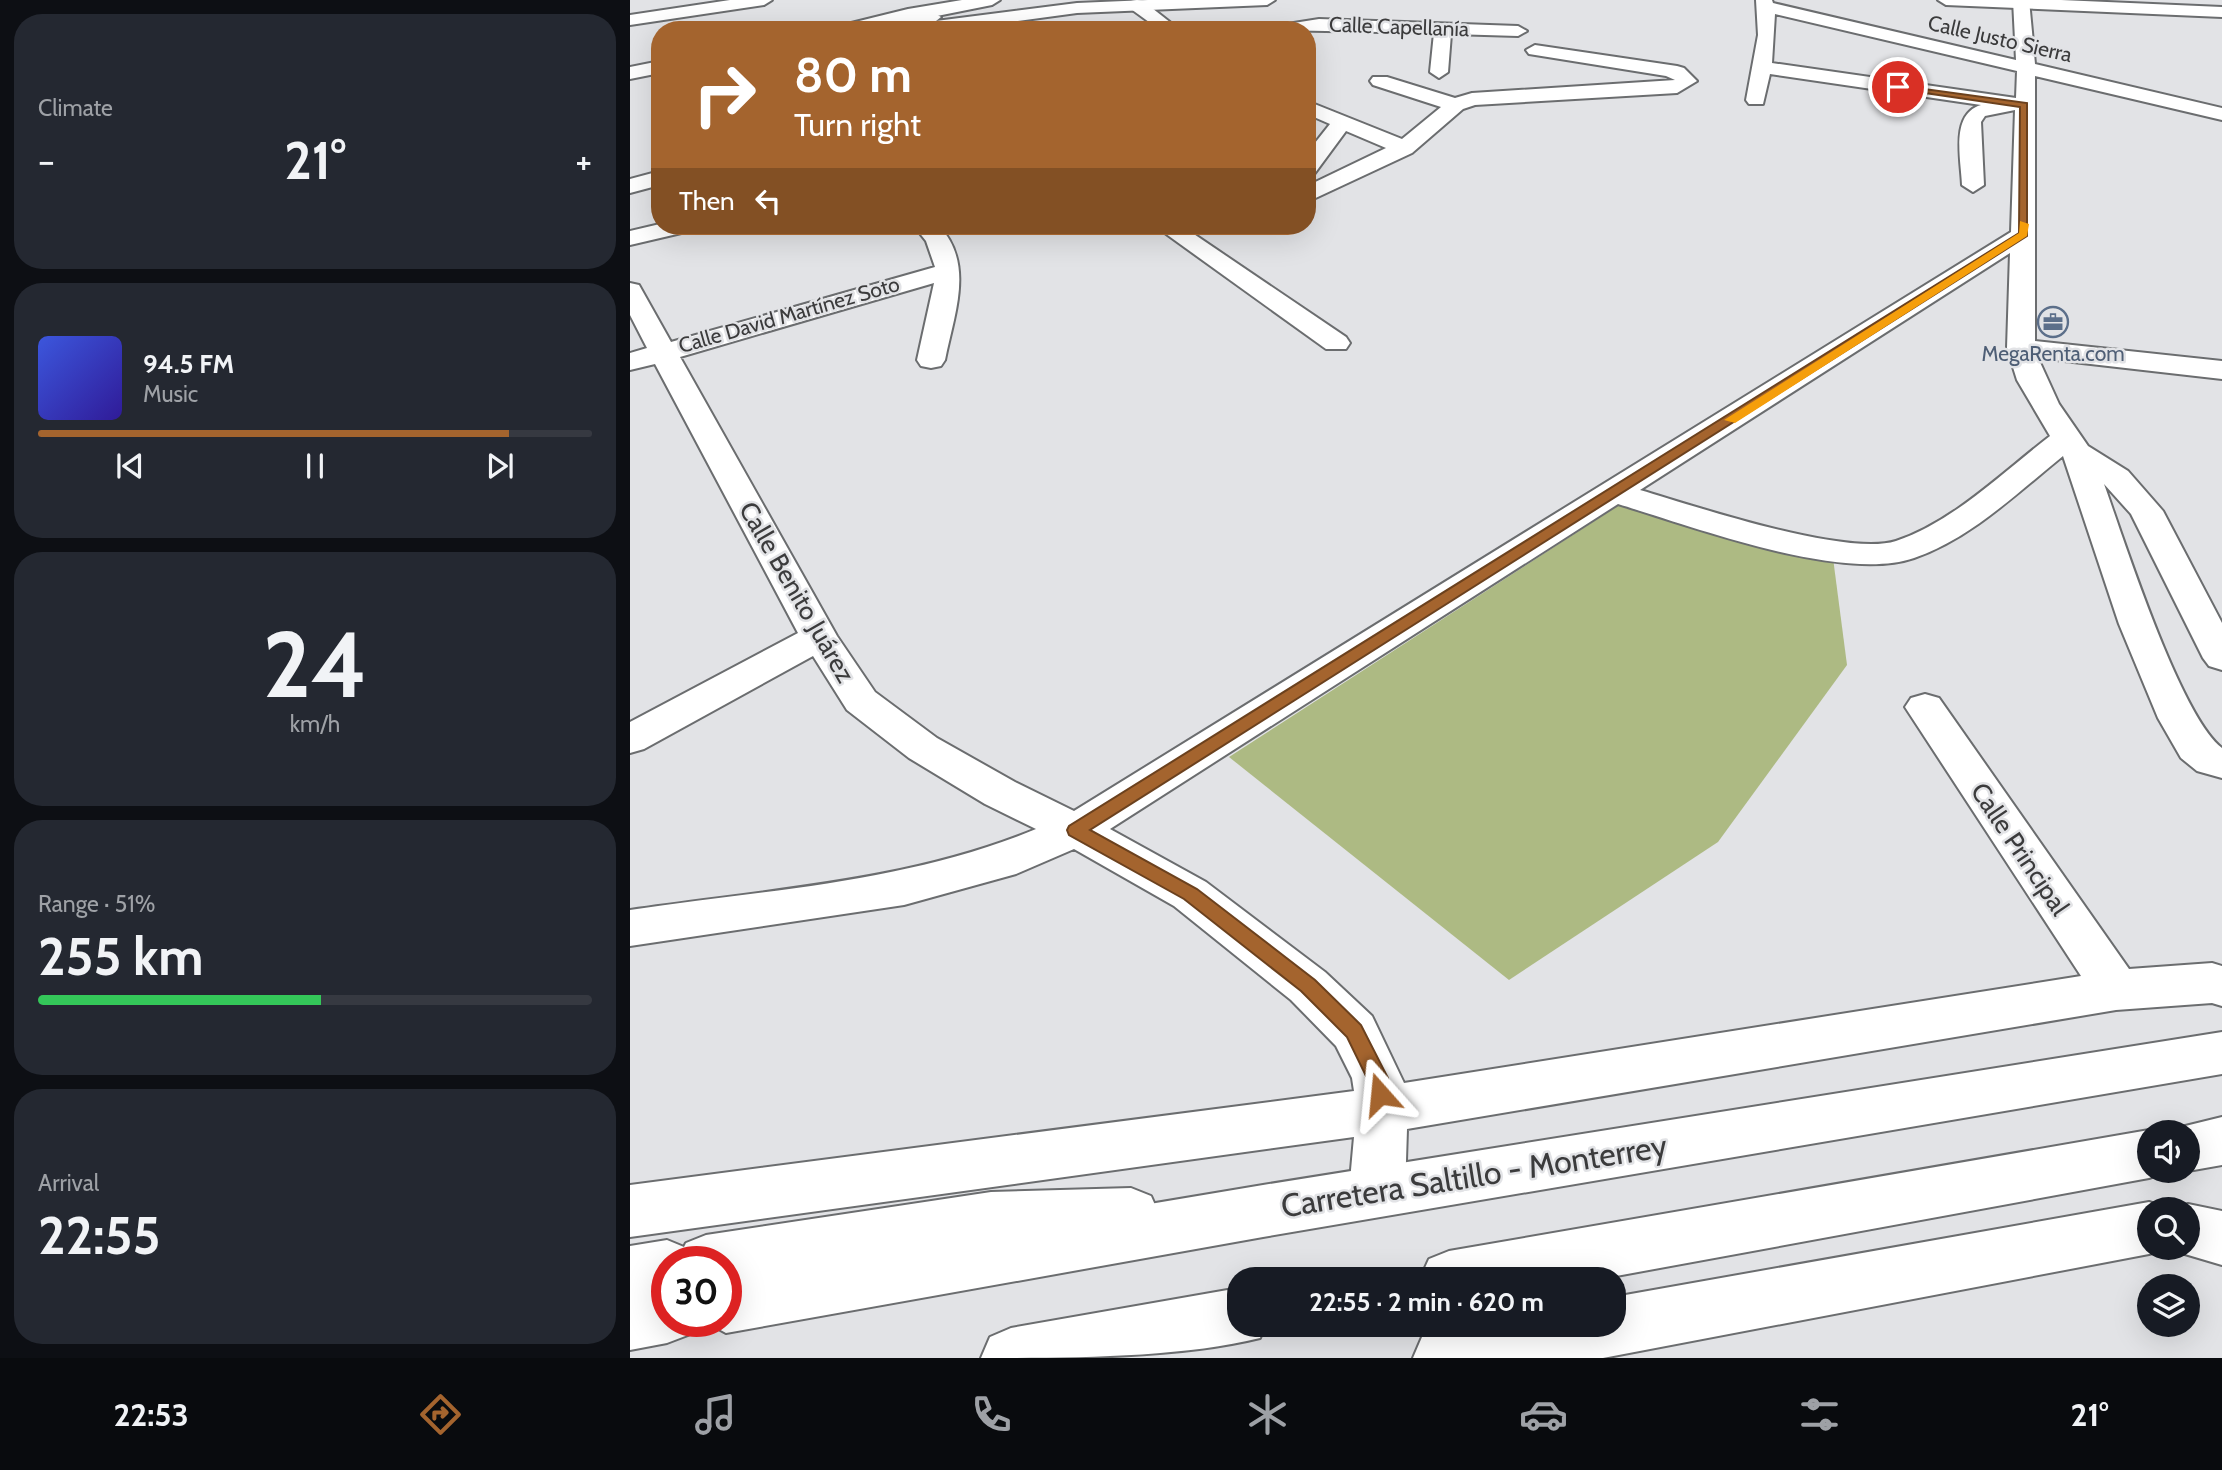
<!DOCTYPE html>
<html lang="en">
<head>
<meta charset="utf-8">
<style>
	body { margin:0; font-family:Cabin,sans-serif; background:#242831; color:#f1f3f6; height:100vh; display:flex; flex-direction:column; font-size:26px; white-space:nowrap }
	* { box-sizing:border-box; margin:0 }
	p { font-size:23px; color:#9ea1a6 }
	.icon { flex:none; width:38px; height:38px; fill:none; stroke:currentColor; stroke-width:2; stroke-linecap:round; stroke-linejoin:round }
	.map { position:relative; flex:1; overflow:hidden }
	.details { display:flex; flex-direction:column; gap:14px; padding:14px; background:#0d0f14; width:630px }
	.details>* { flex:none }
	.banner { position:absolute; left:21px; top:21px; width:665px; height:214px; border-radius:28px; box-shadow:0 7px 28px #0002; background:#a4642e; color:#fff; overflow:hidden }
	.controls { position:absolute; left:1507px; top:1120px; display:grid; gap:14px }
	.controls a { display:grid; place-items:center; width:63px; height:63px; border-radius:50%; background:#171b24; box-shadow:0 7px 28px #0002; font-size:35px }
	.speed { position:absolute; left:21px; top:1246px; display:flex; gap:14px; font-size:35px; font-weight:700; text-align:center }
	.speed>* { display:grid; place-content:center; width:91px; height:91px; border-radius:50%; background:#171b24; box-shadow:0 7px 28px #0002; line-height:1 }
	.speed .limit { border:10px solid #d22; background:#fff; color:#111 }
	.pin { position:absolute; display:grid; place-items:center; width:60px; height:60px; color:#fff; margin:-30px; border:4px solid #fff; border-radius:50%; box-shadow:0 2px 7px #0007 }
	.me { position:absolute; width:77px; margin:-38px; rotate:342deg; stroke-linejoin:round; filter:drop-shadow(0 0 5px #0008) }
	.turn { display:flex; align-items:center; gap:24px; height:147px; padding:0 28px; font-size:32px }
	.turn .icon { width:91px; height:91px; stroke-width:2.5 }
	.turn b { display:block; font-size:49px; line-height:60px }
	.then { display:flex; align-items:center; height:66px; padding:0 28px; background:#0003; gap:14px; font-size:26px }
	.big { font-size:52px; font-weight:700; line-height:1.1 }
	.details .card { flex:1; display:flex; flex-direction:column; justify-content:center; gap:10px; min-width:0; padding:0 24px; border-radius:28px; background:#242831 }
	.details .dial { align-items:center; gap:0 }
	.dial b { font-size:91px; line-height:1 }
	.song { display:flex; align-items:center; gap:21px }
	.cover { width:84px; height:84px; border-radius:10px; background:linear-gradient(135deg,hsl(230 70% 55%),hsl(250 70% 35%)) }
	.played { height:7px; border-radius:4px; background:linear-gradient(90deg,#a4642e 85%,#363941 85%) }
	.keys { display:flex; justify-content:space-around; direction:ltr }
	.heat { display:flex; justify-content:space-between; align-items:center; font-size:38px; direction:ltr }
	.charge { height:10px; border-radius:5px; background:linear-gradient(90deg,#34c759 51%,#363941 0) }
	.trip { position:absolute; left:597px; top:1267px; width:399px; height:70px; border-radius:28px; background:#171b24; box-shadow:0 7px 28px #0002; font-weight:700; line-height:70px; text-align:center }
	.tabs { display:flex; height:112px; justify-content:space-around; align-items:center; background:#090b0e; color:#9ea1a6 }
	.tabs .icon { width:49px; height:49px }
	.tabs .selected { color:#a4642e }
	.tabs b { font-size:32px; color:#f1f3f6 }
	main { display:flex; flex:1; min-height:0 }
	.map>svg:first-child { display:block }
	.green { fill:#adba83 }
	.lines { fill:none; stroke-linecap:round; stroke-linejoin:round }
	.minor-casing { stroke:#6b6d6f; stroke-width:4 }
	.major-casing { stroke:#6b6d6f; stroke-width:4 }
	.highway-casing { stroke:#6b6d6f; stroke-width:4 }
	.minor { fill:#fff; fill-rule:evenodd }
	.major { fill:#fff; fill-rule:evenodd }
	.highway { fill:#fff; fill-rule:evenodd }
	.route { fill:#a4642e; stroke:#6b411e; stroke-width:2 }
	.slow { fill:#f59e0b }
	.labels { text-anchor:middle; stroke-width:5; stroke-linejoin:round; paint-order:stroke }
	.far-street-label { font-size:21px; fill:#3b3b3c; stroke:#e2e3e6 }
	.far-service-label { font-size:21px; fill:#4e5e75; stroke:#e2e3e6 }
	.street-label { font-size:26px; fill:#3b3b3c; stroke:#e2e3e6 }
	.near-street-label { font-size:32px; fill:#3b3b3c; stroke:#e2e3e6 }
</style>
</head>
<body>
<main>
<section class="details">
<div class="card"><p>Climate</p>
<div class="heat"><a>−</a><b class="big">21°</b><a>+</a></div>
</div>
<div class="card">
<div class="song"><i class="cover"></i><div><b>94.5 FM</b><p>Music</p></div></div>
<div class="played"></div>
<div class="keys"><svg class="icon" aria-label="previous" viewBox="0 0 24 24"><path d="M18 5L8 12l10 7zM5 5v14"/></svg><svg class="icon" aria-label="pause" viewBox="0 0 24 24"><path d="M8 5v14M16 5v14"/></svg><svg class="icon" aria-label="next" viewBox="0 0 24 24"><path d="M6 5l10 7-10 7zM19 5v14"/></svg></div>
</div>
<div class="card dial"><b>24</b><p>km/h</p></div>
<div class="card"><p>Range · 51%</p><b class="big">255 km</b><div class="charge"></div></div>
<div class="card"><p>Arrival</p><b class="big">22:55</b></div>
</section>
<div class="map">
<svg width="1592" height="1358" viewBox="0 0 1592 1358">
	<rect width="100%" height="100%" fill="#e2e3e6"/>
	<path class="green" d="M1003,496L1203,558L1217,665L1088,842L879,980L599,757Z"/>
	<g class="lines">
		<g class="minor-casing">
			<g id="minor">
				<path d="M100,0H142L134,5L0,25V15Z"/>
				<path d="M332,0H370L362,5L237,30H206L209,26L278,9Z"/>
				<path d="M507,0L513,1L550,30H530L501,9V1Z"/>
				<path d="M1126,0H1142L1143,3L1386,60L1383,0H1399L1405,64L1592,108V120L1405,76V341L1592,361V379L1408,358L1429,404L1458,446L1498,471L1533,511L1592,623V670L1579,666L1573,658L1501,514L1474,484C1494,540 1550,716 1592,748V778L1567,771L1551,758L1528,718L1489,624L1433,456C1387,493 1340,539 1284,558C1212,583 1061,526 988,504L480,829L576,882L695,972L742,1016L774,1083L1451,976L1275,707L1281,698L1295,694L1309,698L1499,969L1582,963L1592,966V1006L1582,1003L1486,1010L777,1129L775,1192L766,1210L747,1217L728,1210L719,1192L724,1137L0,1237V1185L724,1091L722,1078L706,1046L661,1000L544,906L444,849L386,874L274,905L0,946V910C136,890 278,882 406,829L355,804L279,758L217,710L183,656L14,749L0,753V722L168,633L25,364L0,370V353L17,348L0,315V283L9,285L41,342L305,267L296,241L284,226H309C345,264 324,314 315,360L311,366L301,368L291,366L287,360L304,283L50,357L207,636L245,692L307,738L385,782L444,811L1381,232L1385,110L1355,116L1351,122L1354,185L1343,192L1332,185C1331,159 1320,114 1351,105L1140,74L1133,104H1119L1116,100L1128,35ZM1145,14L1387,71L1386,98L1142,63ZM1380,253L1377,348L1387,380L1420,436C1373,472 1323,522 1266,541C1215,557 1065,506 1010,490Z"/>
				<path d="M689,19L888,26L897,31L888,36L821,34L818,72L809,78L800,72L804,33L642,30L651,25Z"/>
				<path d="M905,45L1047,66L1054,68L1067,81L1047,93L845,105L833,109L782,153L677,202V186L756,148L716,131L685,173L677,175V153L700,124L677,114V101L772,139L811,107L743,85L740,81L743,77H757L825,98L842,93L1045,80L1036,76L899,54L896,50Z"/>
				<path d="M30,171V185L0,193V179Z"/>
				<path d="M30,224L64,226L60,231L0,245V231Z"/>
				<path d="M525,226H552L716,337L720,343L716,349H696Z"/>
				<path d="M628,226C622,234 616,234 607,232L603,227Z"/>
				<path d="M501,1188L521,1196L529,1214L521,1232L501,1240L361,1244L96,1286V1262H37V1296L0,1302V1246L37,1240L54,1247L56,1243L76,1235L361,1192Z"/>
			</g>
		</g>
		<g class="major-casing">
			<g id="major">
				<path d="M518,0H645L637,5L447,13L320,30H269L271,27L214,30L223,25L302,12L311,17L306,21L447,3Z"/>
				<path d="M1308,0H1431L1592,7V17L1316,5Z"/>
				<path d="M30,61V73L0,79V67Z"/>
			</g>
		</g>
		<g class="highway-casing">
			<g id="highway">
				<path d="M1592,1032V1074L633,1237L96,1333L74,1321H96V1275L633,1185Z"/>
				<path d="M1592,1117V1165L1558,1171H1557L1558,1132H1538L1539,1130Z"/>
				<path d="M1519,1130L1526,1132H1519V1171H1538L1519,1178L970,1279H790L799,1259L819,1251Z"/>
				<path d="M1519,1202L1539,1209H1519V1248H1536L1519,1254L973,1358H783L792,1337L830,1325H984V1297Z"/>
				<path d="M1558,1204L1592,1211V1265L1538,1249L1558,1248V1209H1543Z"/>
				<path d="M37,1285V1321H63L58,1335L37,1343L0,1350V1292Z"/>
				<path d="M609,1288V1325H635L630,1338C550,1358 437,1358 351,1358L360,1337L381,1328Z"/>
			</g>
		</g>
		<use href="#minor" class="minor"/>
		<use href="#major" class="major"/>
		<use href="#highway" class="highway"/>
	</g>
	<path class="route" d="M1265,85L1397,103V236L460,830L567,889L685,980L731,1025L758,1078L761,1094L758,1101L750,1103L742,1101L737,1078L717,1037L671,991L554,899L439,835L437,830L439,826L1389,233L1390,107L1268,89Z"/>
	<path class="slow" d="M1390,221L1399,224L1397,236L1105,423L1094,420L1389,233Z"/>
	<defs>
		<g id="office-ring" transform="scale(1.575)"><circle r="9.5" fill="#e2e3e6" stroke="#5c6f8a" stroke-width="1.5"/><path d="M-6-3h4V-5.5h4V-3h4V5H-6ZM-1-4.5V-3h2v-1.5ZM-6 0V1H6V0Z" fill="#5c6f8a"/></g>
	</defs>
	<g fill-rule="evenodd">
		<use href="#office-ring" x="1423" y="322"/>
	</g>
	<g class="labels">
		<g class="far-street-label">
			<text transform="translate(769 27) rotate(2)" y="7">Calle Capellanía</text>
			<text transform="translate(1370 39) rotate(13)" y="7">Calle Justo Sierra</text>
			<text transform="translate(159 315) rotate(-16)" y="7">Calle David Martínez Soto</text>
		</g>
		<g class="far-service-label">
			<text x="1423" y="361">MegaRenta.com</text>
		</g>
		<g class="street-label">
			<text transform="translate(167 592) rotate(60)" y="9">Calle Benito Juárez</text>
			<text transform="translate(1390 849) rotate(56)" y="9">Calle Principal</text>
		</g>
		<g class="near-street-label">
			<text transform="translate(844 1176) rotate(-9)" y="11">Carretera Saltillo - Monterrey</text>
		</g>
	</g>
</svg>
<div class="controls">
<a><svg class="icon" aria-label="sound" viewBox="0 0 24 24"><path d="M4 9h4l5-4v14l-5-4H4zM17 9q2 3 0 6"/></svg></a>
<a><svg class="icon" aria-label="search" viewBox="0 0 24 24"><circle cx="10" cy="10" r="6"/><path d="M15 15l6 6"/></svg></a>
<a><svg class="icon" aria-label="layers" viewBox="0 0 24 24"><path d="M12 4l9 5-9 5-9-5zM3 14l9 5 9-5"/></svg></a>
</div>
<div class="speed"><div class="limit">30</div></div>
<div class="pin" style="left:1268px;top:87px;background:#d93025"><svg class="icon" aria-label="arrive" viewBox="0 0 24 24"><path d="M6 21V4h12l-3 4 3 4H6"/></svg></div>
<svg class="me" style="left:750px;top:1094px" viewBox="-20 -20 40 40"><path d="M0-17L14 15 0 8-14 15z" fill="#a4642e" stroke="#fff" stroke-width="4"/></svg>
<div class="trip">22:55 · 2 min · 620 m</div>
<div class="banner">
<div class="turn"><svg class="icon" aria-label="right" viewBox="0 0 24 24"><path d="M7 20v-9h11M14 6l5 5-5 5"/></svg><div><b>80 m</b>Turn right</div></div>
<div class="then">Then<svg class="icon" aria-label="left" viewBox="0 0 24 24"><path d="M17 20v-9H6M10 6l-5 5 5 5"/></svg></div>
</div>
</div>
</main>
<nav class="tabs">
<b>22:53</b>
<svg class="icon selected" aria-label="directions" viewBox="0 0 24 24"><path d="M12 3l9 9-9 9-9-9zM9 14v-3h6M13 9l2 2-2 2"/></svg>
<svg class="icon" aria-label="music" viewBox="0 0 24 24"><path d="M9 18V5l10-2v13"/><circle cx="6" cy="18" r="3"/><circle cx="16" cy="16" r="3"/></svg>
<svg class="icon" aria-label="phone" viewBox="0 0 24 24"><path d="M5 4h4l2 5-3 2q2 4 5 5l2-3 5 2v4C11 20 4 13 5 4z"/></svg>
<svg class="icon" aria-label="climate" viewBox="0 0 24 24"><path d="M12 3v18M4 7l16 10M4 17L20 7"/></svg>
<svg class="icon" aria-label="car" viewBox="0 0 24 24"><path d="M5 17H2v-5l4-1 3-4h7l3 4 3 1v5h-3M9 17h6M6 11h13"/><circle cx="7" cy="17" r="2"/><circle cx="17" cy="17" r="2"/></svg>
<svg class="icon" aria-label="filters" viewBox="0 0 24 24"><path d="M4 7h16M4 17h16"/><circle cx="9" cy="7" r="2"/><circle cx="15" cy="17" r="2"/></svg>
<b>21°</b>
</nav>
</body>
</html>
